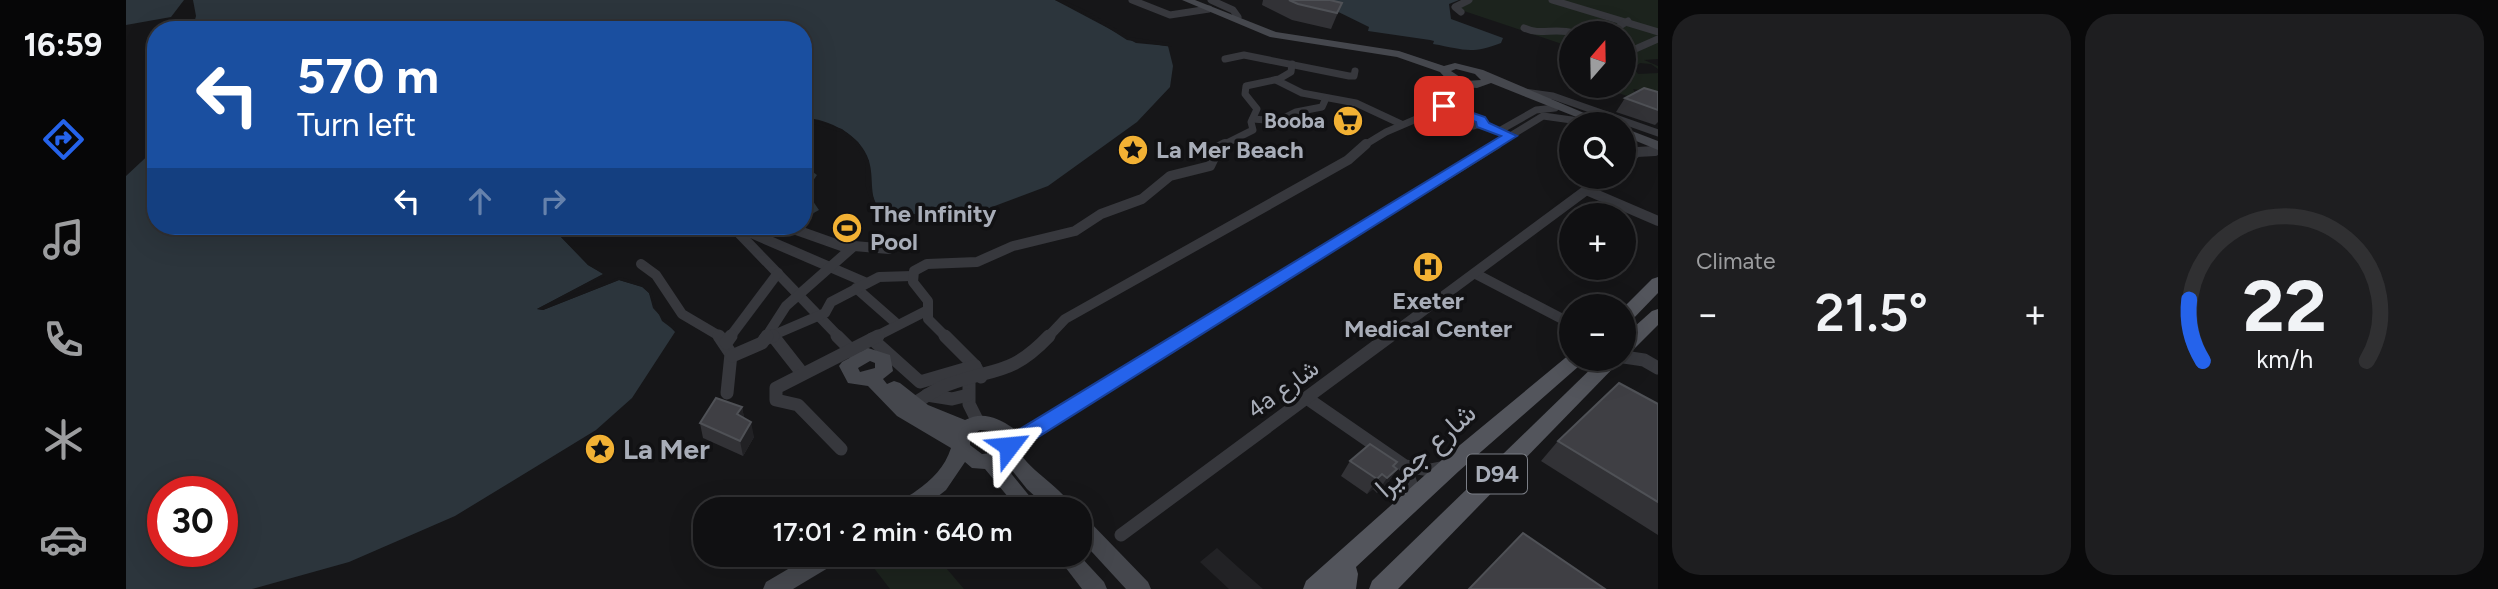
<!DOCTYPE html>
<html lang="en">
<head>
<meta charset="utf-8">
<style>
	body { margin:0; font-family:Figtree,Vazirmatn,sans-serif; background:#1e1e20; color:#f1f3f6; height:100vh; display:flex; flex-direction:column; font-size:26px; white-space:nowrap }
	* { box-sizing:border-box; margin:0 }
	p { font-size:23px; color:#9c9d9f }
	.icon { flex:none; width:38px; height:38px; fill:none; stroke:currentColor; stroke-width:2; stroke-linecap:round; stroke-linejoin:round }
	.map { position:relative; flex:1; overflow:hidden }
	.panel { display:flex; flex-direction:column; gap:14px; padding:14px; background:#09090a; width:840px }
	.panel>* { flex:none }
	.banner { position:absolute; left:21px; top:21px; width:665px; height:214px; border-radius:28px; box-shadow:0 7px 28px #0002,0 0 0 2px #303032; background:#1a4fa0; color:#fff; overflow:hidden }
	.needle { width:46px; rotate:20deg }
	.buttons { position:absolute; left:1433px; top:21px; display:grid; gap:14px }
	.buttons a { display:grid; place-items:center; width:77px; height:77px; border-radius:50%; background:#101012; box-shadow:0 7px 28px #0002,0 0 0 2px #303032; font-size:35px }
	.speed { position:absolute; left:21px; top:476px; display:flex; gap:14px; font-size:35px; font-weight:700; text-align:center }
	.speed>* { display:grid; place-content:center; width:91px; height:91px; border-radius:50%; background:#101012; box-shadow:0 7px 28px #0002,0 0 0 2px #303032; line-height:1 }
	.speed .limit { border:10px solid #d22; background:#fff; color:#111 }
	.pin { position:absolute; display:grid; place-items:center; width:60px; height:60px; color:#fff; margin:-30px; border-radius:14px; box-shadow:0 4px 10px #0006 }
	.me { position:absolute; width:77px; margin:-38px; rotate:61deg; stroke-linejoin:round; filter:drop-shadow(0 0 5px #0008) }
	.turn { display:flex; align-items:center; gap:24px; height:147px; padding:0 35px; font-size:32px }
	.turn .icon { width:91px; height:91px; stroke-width:2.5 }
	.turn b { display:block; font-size:49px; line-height:60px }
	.lanes { display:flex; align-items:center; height:66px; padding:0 35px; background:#0003; justify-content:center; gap:35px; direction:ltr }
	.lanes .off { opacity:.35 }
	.big { font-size:52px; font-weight:600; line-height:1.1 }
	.panel .tile { flex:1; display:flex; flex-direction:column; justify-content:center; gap:10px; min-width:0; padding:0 24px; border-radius:28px; background:#1e1e20 }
	.panel .dial { align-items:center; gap:0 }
	.dial svg { height:182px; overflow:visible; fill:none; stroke:#303032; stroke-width:7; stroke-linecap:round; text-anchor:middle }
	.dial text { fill:#f1f3f6; stroke:none }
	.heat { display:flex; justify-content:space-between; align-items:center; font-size:38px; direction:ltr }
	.panel .tiles { flex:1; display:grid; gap:14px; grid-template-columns:repeat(2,1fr) }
	.trip { position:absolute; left:567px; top:497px; width:399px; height:70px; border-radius:28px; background:#101012; box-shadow:0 7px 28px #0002,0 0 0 2px #303032; font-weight:600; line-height:70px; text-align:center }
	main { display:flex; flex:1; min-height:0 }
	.tabs { display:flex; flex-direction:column; width:126px; justify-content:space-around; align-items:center; background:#060607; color:#9c9d9f }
	.tabs .icon { width:49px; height:49px }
	.tabs .selected { color:#2563eb }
	.tabs b { font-size:32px; color:#f1f3f6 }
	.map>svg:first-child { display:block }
	.built { fill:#222225 }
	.green { fill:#1c231d }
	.water { fill:#2c353c; fill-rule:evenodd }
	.pier { fill:#161618 }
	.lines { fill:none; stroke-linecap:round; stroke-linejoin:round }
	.river { fill:#2c353c; fill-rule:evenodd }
	.street-far2 { stroke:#37383d; stroke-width:7 }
	.street-far1 { stroke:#37383d; stroke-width:10 }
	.street { stroke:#37383d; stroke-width:13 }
	.secondary { fill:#45474d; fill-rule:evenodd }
	.primary { fill:#53555c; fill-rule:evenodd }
	.wall { fill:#323236 }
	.shaded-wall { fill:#212124 }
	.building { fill:#3f3f44; stroke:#4f5156; stroke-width:2 }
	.route { fill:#2563eb; stroke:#184099; stroke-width:2 }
	.labels { text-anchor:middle; stroke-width:7; stroke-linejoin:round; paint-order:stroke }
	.far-poi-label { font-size:21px; font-weight:bold; fill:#a8adb8; stroke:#111113; text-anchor:end }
	.shield { fill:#111113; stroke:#7b7e86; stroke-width:2 }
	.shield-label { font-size:23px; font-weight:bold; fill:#a8adb8 }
	.poi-label { font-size:24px; font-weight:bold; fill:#a8adb8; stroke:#111113; text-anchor:start }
	.street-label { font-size:24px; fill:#a8adb8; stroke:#111113 }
	.near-poi-label { font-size:28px; font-weight:bold; fill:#a8adb8; stroke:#111113; text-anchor:start }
	.near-street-label { font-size:28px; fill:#a8adb8; stroke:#111113 }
</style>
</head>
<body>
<main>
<nav class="tabs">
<b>16:59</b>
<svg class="icon selected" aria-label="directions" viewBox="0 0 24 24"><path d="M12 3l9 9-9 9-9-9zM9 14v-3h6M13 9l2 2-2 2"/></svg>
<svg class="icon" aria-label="music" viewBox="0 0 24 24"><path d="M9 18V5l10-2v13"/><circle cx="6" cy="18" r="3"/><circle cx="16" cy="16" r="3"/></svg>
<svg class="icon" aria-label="phone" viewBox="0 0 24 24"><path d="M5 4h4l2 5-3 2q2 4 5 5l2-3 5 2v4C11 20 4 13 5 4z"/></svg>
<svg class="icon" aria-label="climate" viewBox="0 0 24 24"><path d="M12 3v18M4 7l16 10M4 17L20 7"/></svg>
<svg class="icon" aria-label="car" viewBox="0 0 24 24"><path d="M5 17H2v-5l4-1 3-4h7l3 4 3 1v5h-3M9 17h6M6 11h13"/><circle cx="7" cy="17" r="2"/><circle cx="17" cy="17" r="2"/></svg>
</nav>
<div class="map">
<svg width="1532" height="589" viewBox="0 0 1532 589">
	<rect width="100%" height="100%" fill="#161618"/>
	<path class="built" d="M1091,548L1113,568L1137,589H1103L1074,562Z"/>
	<g class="green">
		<path d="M1342,0H1532V59L1518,60L1532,66V69L1525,64L1514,63L1508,68L1512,74L1532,73V93L1507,89L1509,92L1506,94L1515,98L1512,100L1473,86H1498V72L1503,68L1498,64V33H1446L1445,47L1329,8Z"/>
		<path d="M738,555H809L838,589H764Z"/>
	</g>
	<g class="water">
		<path d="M0,0H58L45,17L0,25Z"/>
		<path d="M67,0H929L1010,43L1042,46L1047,66L1044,87L1011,122L922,186L858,210L798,215L752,210C743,192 748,178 743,161C735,134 703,120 677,117V30H66L70,16Z"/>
		<path d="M1188,0H1333L1323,4L1325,19L1377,38L1375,43C1344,55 1337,49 1307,44L1308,41L1304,40L1242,31L1243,27Z"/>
		<path d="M30,148V226H437L435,237L462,265L478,274L411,309L417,310L493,280L517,287L523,293L527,308L549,332L506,398L470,430L329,516L223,562L126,589H0V176ZM37,492H96V551H37Z"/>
	</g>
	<g class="pier">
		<path d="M929,0H937L963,12L1003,37L1043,43L1046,47L1001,40L962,15Z"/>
		<path d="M677,117L716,129L732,142L743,161V186L754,214L749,212L745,203L740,187L739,162L729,144L714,132L677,121Z"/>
		<path d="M437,226H440L438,236L481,275L434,300L494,277L518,284L525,290L530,307L538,319L547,323L552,333L536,321L523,293L516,287L493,280L417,310L411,309L477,274L462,265L435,237Z"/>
	</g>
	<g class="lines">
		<g class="river">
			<path d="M677,165L691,175L682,188L677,189Z"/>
			<path d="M677,192L682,194L693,210L677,219Z"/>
		</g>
		<g class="street-far2">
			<path d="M1006,0L1044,15L1083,9"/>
			<path d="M1085,0L1107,10L1112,17"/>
			<path d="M1426,0L1532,32"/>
			<path d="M1335,12L1329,7L1343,0"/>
			<path d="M1398,28C1415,36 1428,27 1448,33"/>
			<path d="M1462,31L1469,33"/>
			<path d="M1482,33L1502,21"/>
			<path d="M1498,54L1532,39"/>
			<path d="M1099,59L1118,55L1223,76H1228L1229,71"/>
			<path d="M1150,80L1176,93L1230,103L1275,124"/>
			<path d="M1398,92L1427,96L1532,133"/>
			<path d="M1318,106L1355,119L1358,123L1347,126L1309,111Z"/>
			<path d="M1127,119L1152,121L1170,112L1196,107L1200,98"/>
			<path d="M1373,131L1410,110L1429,108"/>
			<path d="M1095,146L1127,130L1125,122L1131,109L1119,94L1120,86L1153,79L1165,72L1166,64"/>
			<path d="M1237,146L1260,132L1309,111"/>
			<path d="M1368,146L1417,116L1453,121"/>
		</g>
		<g class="street-far1">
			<path d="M1498,162L1511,152L1529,151"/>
			<path d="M1460,190L1532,221"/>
			<path d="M606,226L713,337"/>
			<path d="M659,226L724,249"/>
			<path d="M611,227L741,283"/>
			<path d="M515,264L530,275L556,314L595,337"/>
			<path d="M1350,274L1446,324"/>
			<path d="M730,288L771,324"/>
			<path d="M604,337L652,273"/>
			<path d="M640,337L660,306L728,246L763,249"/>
			<path d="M643,337L699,313L705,302L753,277L786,276"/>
			<path d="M749,337L800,311"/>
			<path d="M820,337L802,319V301L787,282L788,271L801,264L851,262L887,246L949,231L975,214L1016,199L1044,176L1084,166L1093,147L1099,144"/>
			<path d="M922,337L939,319L1222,160L1240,144"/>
			<path d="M1059,337L1371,144"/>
			<path d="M1262,337L1478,177"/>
		</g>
		<g class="street">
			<path d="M593,336L605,354L601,393"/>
			<path d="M647,336L676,373"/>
			<path d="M711,336L730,355"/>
			<path d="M819,336L849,366L855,377"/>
			<path d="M639,339L647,336"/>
			<path d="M746,339L794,382L849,366"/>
			<path d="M600,343L605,336"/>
			<path d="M606,356L636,343L641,336"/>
			<path d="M1498,357L1518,360L1532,368"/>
			<path d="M843,379V404L852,422"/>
			<path d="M801,395L826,399L842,395"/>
			<path d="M1182,399L1279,466L1304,470L1319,467"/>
			<path d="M787,404C798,398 809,389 821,385C868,367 884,377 923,336"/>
			<path d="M883,446L1062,336"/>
			<path d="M715,449L672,405L650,400V388L752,336"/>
			<path d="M1279,466L1289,496"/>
			<path d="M995,535L1264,336"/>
		</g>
		<g class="secondary">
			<path d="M1056,0H1069L1150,32L1273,51L1318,66L1329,63L1357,70L1484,124H1468L1365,83L1351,88L1338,87L1322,81L1314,72L1271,57L1144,37ZM1330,69L1349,74L1355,80L1340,81L1325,71Z"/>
			<path d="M1498,128L1532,141V150L1498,136Z"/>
			<path d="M742,348L764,355L767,371L757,379L761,384L768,381L774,383L802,405L839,420C856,411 871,417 887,428C890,435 889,443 892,450C905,473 938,488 947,509H923L901,489L881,464L879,466L914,509H892L859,469L846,468L839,462L820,490L796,509H769C773,500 782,497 790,491C806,480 819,467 825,448L771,416L742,386L722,383L713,366L716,362ZM744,361L749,363V368L734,372L732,368ZM854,430L864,431L871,436L872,448L867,453L856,454L844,445V436Z"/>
			<path d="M954,516L961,519L1022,582L1025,589H1000L954,539Z"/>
			<path d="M686,555H715L712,562L667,589H637L640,582Z"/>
			<path d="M930,555H953L978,582L981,589H956Z"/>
		</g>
		<g class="primary">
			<path d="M1532,277V293L1504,322L1498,324V307L1526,279Z"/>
			<path d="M1532,309V325L1505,352L1498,354V336L1526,311Z"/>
			<path d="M1444,354L1446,359H1461L1333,471L1230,567L1232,574L1230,589H1177L1180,581L1317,459Z"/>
			<path d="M1475,359H1496L1272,589H1243L1246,581Z"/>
		</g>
	</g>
	<g class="wall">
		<path d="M1137,0H1204L1216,3L1205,29L1166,20L1136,5Z"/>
		<path d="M1532,92V122L1529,125L1490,112L1499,98Z"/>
		<path d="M1532,404V535L1415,461L1432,441Z"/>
		<path d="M616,407L618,418L628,437L617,456L577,438L574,423Z"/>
		<path d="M1224,461L1271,462L1268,466L1271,469L1261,484L1251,493L1247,489L1241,494L1215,476Z"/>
	</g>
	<g class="shaded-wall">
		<path d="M616,407L619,422L611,414Z"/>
		<path d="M625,422L628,437L617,456L614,441Z"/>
		<path d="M1271,469L1261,484L1251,493L1261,478Z"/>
		<path d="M1256,474L1247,489L1241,494L1251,479Z"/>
	</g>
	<g class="building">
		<path d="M1163,0H1204L1216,3L1211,13L1172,4Z"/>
		<path d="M1518,88L1532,92V110L1499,98Z"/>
		<path d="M1493,383L1532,404V502L1432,441Z"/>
		<path d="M590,398L616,407L611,414L625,422L614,441L574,423Z"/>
		<path d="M1244,444L1271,462L1267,466L1271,469L1261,478L1256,474L1251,479L1224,461Z"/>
		<path d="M1397,533L1479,589H1343Z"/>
	</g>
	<path class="route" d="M1318,103L1359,117L1363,123L1391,136L890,451H876L874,446L876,440L1375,136L1351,127L1350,122L1314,109V104Z"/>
	<defs>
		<g id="supermarket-disc" transform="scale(1.575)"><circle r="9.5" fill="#f2b134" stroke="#111113"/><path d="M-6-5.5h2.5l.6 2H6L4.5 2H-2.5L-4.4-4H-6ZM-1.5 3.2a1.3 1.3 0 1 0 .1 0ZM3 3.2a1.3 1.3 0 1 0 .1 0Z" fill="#111"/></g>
		<g id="sight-disc" transform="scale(1.575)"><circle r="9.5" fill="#f2b134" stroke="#111113"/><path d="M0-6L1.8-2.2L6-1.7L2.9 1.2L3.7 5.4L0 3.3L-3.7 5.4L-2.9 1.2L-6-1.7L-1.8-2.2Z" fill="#111"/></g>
		<g id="stadium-disc" transform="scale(1.575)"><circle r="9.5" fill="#f2b134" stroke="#111113"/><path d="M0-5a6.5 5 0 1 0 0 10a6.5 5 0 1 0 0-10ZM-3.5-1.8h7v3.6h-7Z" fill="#111"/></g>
		<g id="hospital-disc" transform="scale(1.575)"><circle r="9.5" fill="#f2b134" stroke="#111113"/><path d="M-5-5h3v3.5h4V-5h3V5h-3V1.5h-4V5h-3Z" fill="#111"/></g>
	</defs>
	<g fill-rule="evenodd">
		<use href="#supermarket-disc" x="1222" y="121"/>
		<use href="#sight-disc" x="1007" y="150"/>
		<use href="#stadium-disc" x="721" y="228"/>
		<use href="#hospital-disc" x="1302" y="267"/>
		<use href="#sight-disc" x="474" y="449"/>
	</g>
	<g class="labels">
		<g class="far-poi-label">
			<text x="1199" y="128">Booba</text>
		</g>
		<rect class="shield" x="1341" y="454.5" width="60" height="39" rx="5"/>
		<g class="shield-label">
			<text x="1371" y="482">D94</text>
		</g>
		<g class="poi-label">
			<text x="1030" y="158">La Mer Beach</text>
			<text x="744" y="222">The Infinity<tspan x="744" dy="28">Pool</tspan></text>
			<text x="1302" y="309" text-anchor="middle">Exeter<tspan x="1302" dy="28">Medical Center</tspan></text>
		</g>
		<g class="street-label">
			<text transform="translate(1157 389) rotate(-36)" y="8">4a شارع</text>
		</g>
		<g class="near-poi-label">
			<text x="497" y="459">La Mer</text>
		</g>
		<g class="near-street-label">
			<text transform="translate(1299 450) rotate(-42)" y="10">شارع جميرا</text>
		</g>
	</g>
</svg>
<div class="buttons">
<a><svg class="needle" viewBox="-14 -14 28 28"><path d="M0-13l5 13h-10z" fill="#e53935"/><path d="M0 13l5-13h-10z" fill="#9c9d9f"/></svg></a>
<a><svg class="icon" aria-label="search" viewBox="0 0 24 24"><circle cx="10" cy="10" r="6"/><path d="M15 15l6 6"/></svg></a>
<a>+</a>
<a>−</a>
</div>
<div class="speed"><div class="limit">30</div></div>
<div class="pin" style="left:1318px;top:106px;background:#d93025"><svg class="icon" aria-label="arrive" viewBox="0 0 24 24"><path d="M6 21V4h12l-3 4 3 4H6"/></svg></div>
<svg class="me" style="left:883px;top:446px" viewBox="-20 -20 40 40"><path d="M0-17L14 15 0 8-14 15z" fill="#2563eb" stroke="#fff" stroke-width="4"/></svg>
<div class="trip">17:01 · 2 min · 640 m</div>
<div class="banner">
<div class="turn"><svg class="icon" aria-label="left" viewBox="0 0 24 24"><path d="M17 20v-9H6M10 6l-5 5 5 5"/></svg><div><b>570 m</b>Turn left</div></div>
<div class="lanes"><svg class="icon" aria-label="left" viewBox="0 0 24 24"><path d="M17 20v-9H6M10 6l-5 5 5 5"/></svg><svg class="icon off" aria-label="ahead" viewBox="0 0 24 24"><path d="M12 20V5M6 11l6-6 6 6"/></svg><svg class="icon off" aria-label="right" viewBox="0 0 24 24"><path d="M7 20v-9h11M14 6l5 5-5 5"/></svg></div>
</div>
</div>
<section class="panel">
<div class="tiles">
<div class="tile"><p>Climate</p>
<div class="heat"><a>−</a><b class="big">21.5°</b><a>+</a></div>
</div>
<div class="tile dial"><svg viewBox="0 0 100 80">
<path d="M14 69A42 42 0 1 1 86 69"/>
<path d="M14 69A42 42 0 0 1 8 42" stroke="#2563eb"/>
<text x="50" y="56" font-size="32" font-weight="700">22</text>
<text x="50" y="72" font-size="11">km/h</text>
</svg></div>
</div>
</section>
</main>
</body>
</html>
